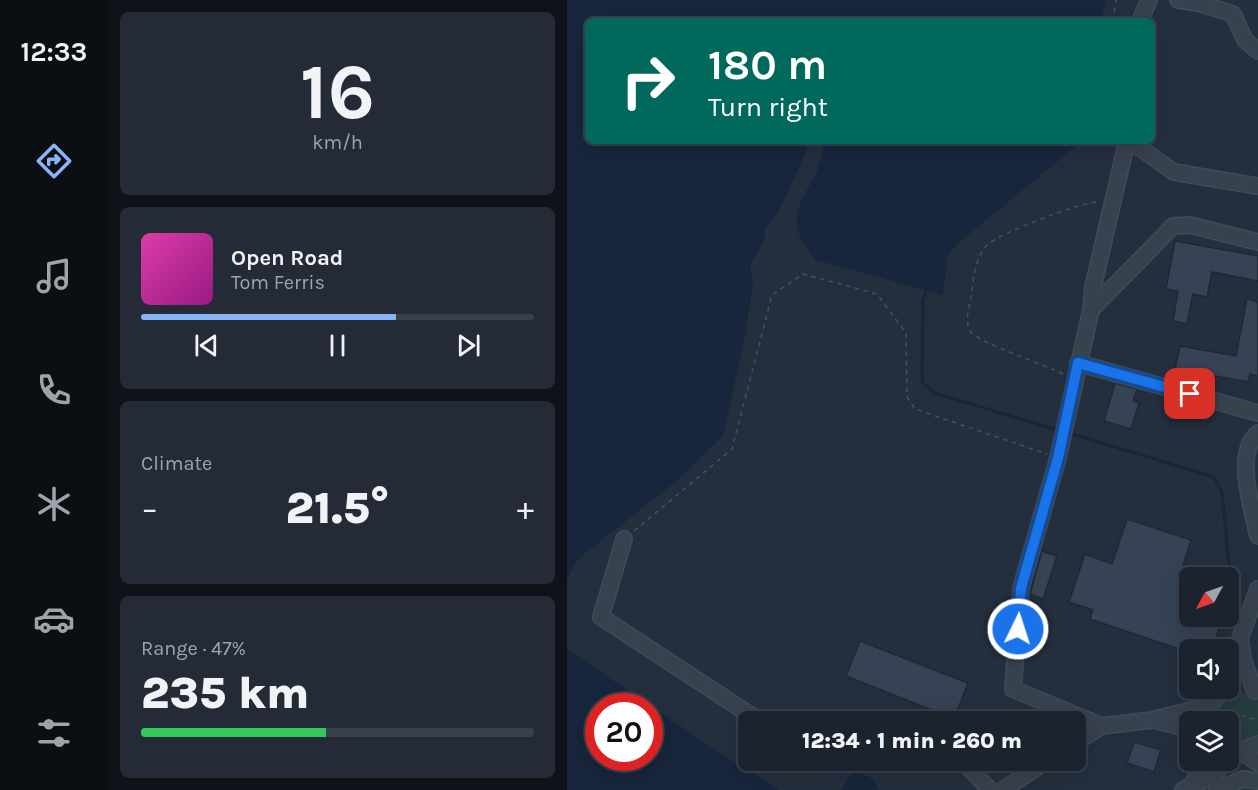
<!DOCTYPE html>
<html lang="en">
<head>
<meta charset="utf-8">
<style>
	body { margin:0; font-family:Karla,sans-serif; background:#242b36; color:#f1f3f6; height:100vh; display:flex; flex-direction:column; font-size:22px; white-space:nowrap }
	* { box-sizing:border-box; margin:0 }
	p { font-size:20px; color:#a0a4aa }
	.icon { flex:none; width:33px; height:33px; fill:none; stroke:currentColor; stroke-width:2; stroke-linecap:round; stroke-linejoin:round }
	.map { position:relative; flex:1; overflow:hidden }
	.details { display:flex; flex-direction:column; gap:12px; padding:12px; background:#0f1319; width:459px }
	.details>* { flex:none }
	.hud { position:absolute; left:18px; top:18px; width:570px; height:126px; border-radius:9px; box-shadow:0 6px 24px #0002,0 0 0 2px #39404a; background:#00695c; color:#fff; overflow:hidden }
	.needle { width:39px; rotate:230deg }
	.fabs { position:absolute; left:612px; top:567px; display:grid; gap:12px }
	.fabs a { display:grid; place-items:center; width:60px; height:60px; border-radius:9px; background:#1b232e; box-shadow:0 6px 24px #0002,0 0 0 2px #39404a; font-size:30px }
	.speed { position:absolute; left:18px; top:693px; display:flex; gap:12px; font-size:30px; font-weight:700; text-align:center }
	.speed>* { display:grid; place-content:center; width:78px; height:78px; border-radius:50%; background:#1b232e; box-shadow:0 6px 24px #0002,0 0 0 2px #39404a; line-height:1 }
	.speed .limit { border:9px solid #d22; background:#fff; color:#111 }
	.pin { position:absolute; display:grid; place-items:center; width:51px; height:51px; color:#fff; margin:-26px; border-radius:12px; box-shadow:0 3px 9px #0006 }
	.me { position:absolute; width:66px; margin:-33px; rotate:4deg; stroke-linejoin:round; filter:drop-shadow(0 0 4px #0008) }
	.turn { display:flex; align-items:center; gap:21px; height:126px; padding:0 24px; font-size:27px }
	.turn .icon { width:78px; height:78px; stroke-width:2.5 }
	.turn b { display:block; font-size:42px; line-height:51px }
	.big { font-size:45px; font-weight:800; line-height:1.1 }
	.details .tile { flex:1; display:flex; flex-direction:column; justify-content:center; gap:9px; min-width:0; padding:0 21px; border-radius:9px; background:#242b36 }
	.details .dial { align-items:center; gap:0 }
	.dial b { font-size:78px; line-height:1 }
	.song { display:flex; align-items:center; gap:18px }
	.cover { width:72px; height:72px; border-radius:9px; background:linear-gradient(135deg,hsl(320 70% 55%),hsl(310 70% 35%)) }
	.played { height:6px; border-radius:3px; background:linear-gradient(90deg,#8ab4f8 65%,#39404a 65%) }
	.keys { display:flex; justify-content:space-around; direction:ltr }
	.heat { display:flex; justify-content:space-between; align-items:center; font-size:33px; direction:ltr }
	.charge { height:9px; border-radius:4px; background:linear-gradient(90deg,#34c759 47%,#39404a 0) }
	.trip { position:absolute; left:171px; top:711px; width:348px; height:60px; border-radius:9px; background:#1b232e; box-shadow:0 6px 24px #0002,0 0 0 2px #39404a; font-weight:800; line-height:60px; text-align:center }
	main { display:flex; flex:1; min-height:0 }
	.menu { display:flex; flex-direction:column; width:108px; justify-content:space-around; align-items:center; background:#0b0e12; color:#a0a4aa }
	.menu .icon { width:42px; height:42px }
	.menu .selected { color:#8ab4f8 }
	.menu b { font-size:27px; color:#f1f3f6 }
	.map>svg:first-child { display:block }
	.green { fill:#263c3f }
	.water { fill:#17263c; fill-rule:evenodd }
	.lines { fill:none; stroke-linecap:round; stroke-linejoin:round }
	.stream { stroke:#17263c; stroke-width:3 }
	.building { fill:#364354; stroke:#1f2835; stroke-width:1.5 }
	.minor-casing { stroke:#414a57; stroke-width:18 }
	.path { stroke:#3f5557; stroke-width:1.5; stroke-dasharray:4.5 4.5; stroke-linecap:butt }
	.minor { stroke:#38414e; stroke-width:15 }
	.route-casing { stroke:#114b97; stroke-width:15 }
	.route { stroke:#1a73e8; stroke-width:10 }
</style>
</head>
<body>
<main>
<nav class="menu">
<b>12:33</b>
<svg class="icon selected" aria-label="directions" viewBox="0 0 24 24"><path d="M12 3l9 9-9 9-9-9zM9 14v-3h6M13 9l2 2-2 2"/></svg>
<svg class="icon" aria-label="music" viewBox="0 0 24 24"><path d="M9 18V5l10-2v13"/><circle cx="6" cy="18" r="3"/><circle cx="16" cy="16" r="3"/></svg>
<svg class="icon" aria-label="phone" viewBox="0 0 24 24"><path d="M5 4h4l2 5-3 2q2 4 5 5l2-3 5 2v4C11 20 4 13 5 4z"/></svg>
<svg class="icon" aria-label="climate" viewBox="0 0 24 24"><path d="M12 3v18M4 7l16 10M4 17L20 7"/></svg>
<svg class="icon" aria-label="car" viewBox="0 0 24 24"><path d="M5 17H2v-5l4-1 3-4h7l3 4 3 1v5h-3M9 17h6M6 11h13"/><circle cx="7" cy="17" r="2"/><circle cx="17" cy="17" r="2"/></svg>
<svg class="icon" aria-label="filters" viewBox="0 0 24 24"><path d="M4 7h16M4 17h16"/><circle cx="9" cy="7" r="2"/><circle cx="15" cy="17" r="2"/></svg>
</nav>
<section class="details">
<div class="tile dial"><b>16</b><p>km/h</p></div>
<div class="tile">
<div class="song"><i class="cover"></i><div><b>Open Road</b><p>Tom Ferris</p></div></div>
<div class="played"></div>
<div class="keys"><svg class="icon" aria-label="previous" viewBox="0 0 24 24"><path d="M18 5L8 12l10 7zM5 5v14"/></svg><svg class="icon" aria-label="pause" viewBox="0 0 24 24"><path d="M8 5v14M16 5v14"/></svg><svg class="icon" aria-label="next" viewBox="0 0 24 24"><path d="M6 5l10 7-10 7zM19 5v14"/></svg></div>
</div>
<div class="tile"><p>Climate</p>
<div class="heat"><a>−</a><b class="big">21.5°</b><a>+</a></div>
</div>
<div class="tile"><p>Range · 47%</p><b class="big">235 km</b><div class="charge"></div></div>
</section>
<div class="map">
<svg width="691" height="790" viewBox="0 0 691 790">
	<rect width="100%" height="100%" fill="#242f3e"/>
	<path class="green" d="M676,692L691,700V737L682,744L662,743V722H645L648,705L664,693Z"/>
	<g class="water">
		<path d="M0,0H538L535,21H21V141H239L240,149L211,213L199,227L197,241L186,259L183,268L186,283L178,337L156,436L112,479L11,559L0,579Z"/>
		<path d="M256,141H515L390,244L380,258L376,295L249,260C201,208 258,190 256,141Z"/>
		<path d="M0,649L148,750L212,790H0ZM32,706H82V758H32Z"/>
		<path d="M287,770L306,779L312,790H274Z"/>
	</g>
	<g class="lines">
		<g class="stream">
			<path d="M359,291L356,301L355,382L368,393L493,431"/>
			<path d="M502,433L647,477L655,492L663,574"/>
		</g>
	</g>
	<g class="building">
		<path d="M608,241L691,256V281L645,272L640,297L626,294L620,324L606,321L611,291L599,289Z"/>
		<path d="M680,299L691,302V376L683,374L681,382L608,369L613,346L669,356Z"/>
		<path d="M548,383L570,389L566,401L572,403L564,429L537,421Z"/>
		<path d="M560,519L624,540L610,585L622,589V616H656L645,650H622V665L611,661L615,650L523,619L526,610L502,602L518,554L545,564Z"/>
		<path d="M475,551L490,556L476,599L463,594Z"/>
		<path d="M293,641L401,683L387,719L279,676Z"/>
		<path d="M567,742L594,750L587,772L560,763Z"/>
	</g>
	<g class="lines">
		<g class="minor-casing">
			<g id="minor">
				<path d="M611,0L631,3L666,14L678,40L691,51"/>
				<path d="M573,21L582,0"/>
				<path d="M563,141L607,172L691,186"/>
				<path d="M524,310L526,287L560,141"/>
				<path d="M511,363L691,413"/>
				<path d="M691,433C667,453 685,509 691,536"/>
				<path d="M57,539L34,617L194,722"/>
				<path d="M674,643L676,660L688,691"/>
				<path d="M662,669L691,589"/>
				<path d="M587,720L622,729"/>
				<path d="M640,722L645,701L661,688"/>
				<path d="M535,726L446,689L454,588L491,458L524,310L606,226L623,225L691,242"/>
				<path d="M508,743L535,726L585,720L625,710L645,701"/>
				<path d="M662,749L674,751L691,744"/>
				<path d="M674,751L691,763"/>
				<path d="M395,760L423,790"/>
				<path d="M625,784L641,760"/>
				<path d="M436,790L481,760"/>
				<path d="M616,790L644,777L661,760"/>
				<path d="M650,790L676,779L691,781"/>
			</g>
		</g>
		<g class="path">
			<path d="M546,21L549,0"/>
			<path d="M496,374C479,365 412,343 404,332C397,322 402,309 404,297C406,281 408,257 420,245C433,233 514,202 531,202"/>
			<path d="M67,531L165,449L205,295L236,274L310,294L339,333L340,397L348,409L480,454"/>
			<path d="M657,711L691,720"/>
		</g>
		<use href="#minor" class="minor"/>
	</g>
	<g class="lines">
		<g class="route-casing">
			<path id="route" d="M451,629L454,588L491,458L511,363L623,394"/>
		</g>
		<use href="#route" class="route"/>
	</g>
</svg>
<div class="fabs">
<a><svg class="needle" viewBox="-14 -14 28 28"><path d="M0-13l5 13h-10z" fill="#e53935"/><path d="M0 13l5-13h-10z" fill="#a0a4aa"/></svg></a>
<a><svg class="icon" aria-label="sound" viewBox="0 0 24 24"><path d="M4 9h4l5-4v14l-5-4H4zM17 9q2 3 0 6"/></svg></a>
<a><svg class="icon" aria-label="layers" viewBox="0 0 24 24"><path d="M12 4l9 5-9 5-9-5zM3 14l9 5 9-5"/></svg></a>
</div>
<div class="speed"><div class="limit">20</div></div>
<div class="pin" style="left:623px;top:394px;background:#d93025"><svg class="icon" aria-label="arrive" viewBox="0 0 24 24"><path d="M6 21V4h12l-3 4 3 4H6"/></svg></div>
<svg class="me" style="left:451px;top:629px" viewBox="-20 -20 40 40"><circle r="17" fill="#1a73e8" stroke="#fff" stroke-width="3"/><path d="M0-11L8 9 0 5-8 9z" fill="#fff"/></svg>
<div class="trip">12:34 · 1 min · 260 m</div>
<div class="hud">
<div class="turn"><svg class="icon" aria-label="right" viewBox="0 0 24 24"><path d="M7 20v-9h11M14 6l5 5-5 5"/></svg><div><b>180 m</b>Turn right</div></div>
</div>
</div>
</main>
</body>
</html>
